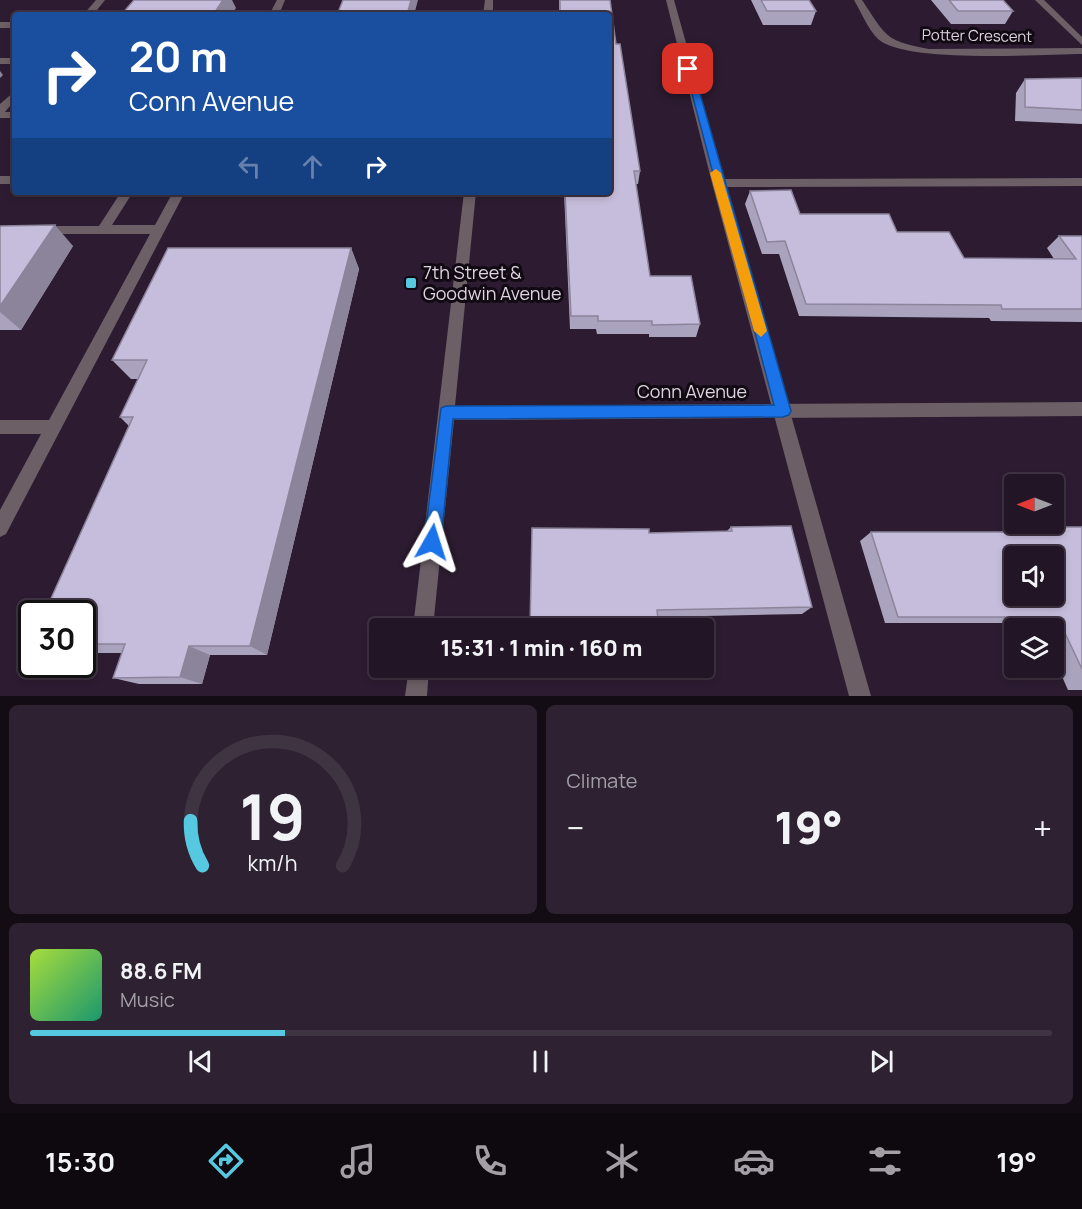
<!DOCTYPE html>
<html lang="en">
<head>
<meta charset="utf-8">
<style>
	body { margin:0; font-family:Manrope,sans-serif; background:#2e2232; color:#f1f3f6; height:100vh; display:flex; flex-direction:column; font-size:22px; white-space:nowrap }
	* { box-sizing:border-box; margin:0 }
	p { font-size:20px; color:#a29fa7 }
	.icon { flex:none; width:33px; height:33px; fill:none; stroke:currentColor; stroke-width:2; stroke-linecap:round; stroke-linejoin:round }
	.map { position:relative; height:696px; overflow:hidden }
	.side { display:flex; flex-direction:column; gap:9px; padding:9px; background:#130c14; flex:1 }
	.side>* { flex:none }
	.hud { position:absolute; left:12px; top:12px; width:600px; height:183px; border-radius:6px; box-shadow:0 3px 9px #0003,0 0 0 2px #3f3442; background:#1a4fa0; color:#fff; overflow:hidden }
	.needle { width:39px; rotate:270deg }
	.fabs { position:absolute; left:1004px; top:474px; display:grid; gap:12px }
	.fabs a { display:grid; place-items:center; width:60px; height:60px; border-radius:6px; background:#221525; box-shadow:0 3px 9px #0003,0 0 0 2px #3f3442; font-size:30px }
	.speed { position:absolute; left:18px; top:600px; display:flex; gap:12px; font-size:30px; font-weight:700; text-align:center }
	.speed>* { display:grid; place-content:center; width:78px; height:78px; border-radius:50%; background:#221525; box-shadow:0 3px 9px #0003,0 0 0 2px #3f3442; line-height:1 }
	.speed .limit { border:3px solid #111; border-radius:9px; background:#fff; color:#111 }
	.pin { position:absolute; display:grid; place-items:center; width:51px; height:51px; color:#fff; margin:-26px; border-radius:12px; box-shadow:0 3px 9px #0006 }
	.me { position:absolute; width:66px; margin:-33px; rotate:6deg; stroke-linejoin:round; filter:drop-shadow(0 0 4px #0008) }
	.turn { display:flex; align-items:center; gap:21px; height:126px; padding:0 18px; font-size:27px }
	.turn .icon { width:78px; height:78px; stroke-width:2.5 }
	.turn b { display:block; font-size:42px; line-height:51px }
	.lanes { display:flex; align-items:center; height:57px; padding:0 18px; background:#0003; justify-content:center; gap:30px; direction:ltr }
	.lanes .off { opacity:.35 }
	.big { font-size:45px; font-weight:800; line-height:1.1 }
	.side .widget { flex:1; display:flex; flex-direction:column; justify-content:center; gap:9px; min-width:0; padding:0 21px; border-radius:9px; background:#2e2232 }
	.side .dial { align-items:center; gap:0 }
	.dial svg { height:156px; overflow:visible; fill:none; stroke:#3f3442; stroke-width:7; stroke-linecap:round; text-anchor:middle }
	.dial text { fill:#f1f3f6; stroke:none }
	.song { display:flex; align-items:center; gap:18px }
	.cover { width:72px; height:72px; border-radius:9px; background:linear-gradient(135deg,hsl(80 70% 55%),hsl(160 70% 35%)) }
	.played { height:6px; border-radius:3px; background:linear-gradient(90deg,#56c9e1 25%,#3f3442 25%) }
	.keys { display:flex; justify-content:space-around; direction:ltr }
	.heat { display:flex; justify-content:space-between; align-items:center; font-size:33px; direction:ltr }
	.side .tiles { flex:1; display:grid; gap:9px; grid-template-columns:1fr 1fr }
	.widget:last-child { grid-column:span 2 }
	.trip { position:absolute; left:369px; top:618px; width:345px; height:60px; border-radius:6px; background:#221525; box-shadow:0 3px 9px #0003,0 0 0 2px #3f3442; font-weight:800; line-height:60px; text-align:center }
	.dock { display:flex; height:96px; justify-content:space-around; align-items:center; background:#0e080f; color:#a29fa7 }
	.dock .icon { width:42px; height:42px }
	.dock .selected { color:#56c9e1 }
	.dock b { font-size:27px; color:#f1f3f6 }
	.map>svg:first-child { display:block }
	.lines { fill:none; stroke-linecap:round; stroke-linejoin:round }
	.lane { fill:#6c5f66; fill-rule:evenodd }
	.street { fill:#6c5f66; fill-rule:evenodd }
	.wall { fill:#aaa3bd }
	.shaded-wall { fill:#8b849a }
	.building { fill:#c6bddc; stroke:#8b849a; stroke-width:1.5; fill-rule:evenodd }
	.route { fill:#1a73e8; stroke:#114b97; stroke-width:1.5 }
	.slow { fill:#f59e0b }
	.poi-dot { fill:#56c9e1; stroke:#110a13; stroke-width:2 }
	.labels { text-anchor:middle; stroke-width:6; stroke-linejoin:round; paint-order:stroke }
	.far-street-label { font-size:15px; fill:#dfd4e1; stroke:#110a13 }
	.poi-label { font-size:18px; fill:#dfd4e1; stroke:#110a13; text-anchor:start }
	.street-label { font-size:18px; fill:#dfd4e1; stroke:#110a13 }
</style>
</head>
<body>
<div class="map">
<svg width="1082" height="696" viewBox="0 0 1082 696">
	<rect width="100%" height="100%" fill="#2d1c31"/>
	<g class="lines">
		<g class="lane">
			<path d="M96,0H105L93,15H83Z"/>
			<path d="M277,0H285L279,15H269Z"/>
			<path d="M666,0H674L724,179L1082,178V186L726,187L871,696H849L712,183Z"/>
			<path d="M1035,0H1044L1082,37V45Z"/>
			<rect x="0" y="22" width="15" height="6"/>
			<rect x="0" y="58" width="15" height="6"/>
			<path d="M15,91V100L5,112H15V118H0V104Z"/>
			<path d="M121,192H133L112,225H155L173,192H185L6,534L0,537V510L41,434H0V420H49L150,234H0V226H99Z"/>
		</g>
		<g class="street">
			<path d="M485,0H493V15H483Z"/>
			<path d="M854,0H862C886,36 885,41 929,49L1082,48V54C1041,54 906,64 878,39C868,29 861,12 854,0Z"/>
			<rect x="0" y="176" width="15" height="8"/>
			<path d="M464,192H476L455,406L1082,402V416L454,420L433,628H413Z"/>
			<path d="M409,668H429L427,696H405Z"/>
		</g>
	</g>
	<g class="wall">
		<path d="M559,0H610L616,44L640,171L638,184H636L650,276L700,324L696,337H649V334H597L596,329H570L564,192H609V15H559Z"/>
		<path d="M751,0H809L816,11L811,25H763Z"/>
		<path d="M931,0H1003L1013,11L1005,24H951Z"/>
		<path d="M1082,78V124L1015,121L1016,93L1025,79Z"/>
		<path d="M750,191L800,214L897,232L964,258L1054,259L1047,248L1059,236H1082V322L991,321L989,318L799,316L779,254H762L745,204Z"/>
		<path d="M0,226L73,246L21,330H0Z"/>
		<path d="M351,248L359,269L267,655H210L202,684H139L113,678L122,653H82V614L129,426L120,417L138,379H131L112,360Z"/>
		<path d="M731,527L812,607L802,614L657,617L649,533L727,531Z"/>
		<path d="M1009,527H1082V690H1068L1053,656V628H1035L1032,623H885L860,541L871,532H1001Z"/>
	</g>
	<g class="shaded-wall">
		<path d="M223,0H232L236,8L231,15H213Z"/>
		<path d="M411,0H418L414,15H407Z"/>
		<path d="M0,71L3,75L0,78Z"/>
		<path d="M55,225L73,246L21,330L0,312V306Z"/>
		<path d="M351,248L359,269L267,655L250,646Z"/>
		<path d="M189,646L210,655L202,684L180,677Z"/>
	</g>
	<g class="building">
		<path d="M134,0H223L213,15H121Z"/>
		<path d="M343,0H411L407,15H337Z"/>
		<path d="M560,0H610L616,44H620L640,171H634L650,276H691L700,324L652,325V321H598V316H571L565,192H609V15H560Z"/>
		<path d="M761,0H809L816,11H767Z"/>
		<path d="M949,0H1003L1013,11H958Z"/>
		<path d="M1082,78V110L1025,107V79Z"/>
		<path d="M791,190L800,214H889L897,232H949L964,258L1076,259L1059,236H1082V309H1002L1001,305L806,304L785,241L767,242L750,191Z"/>
		<path d="M55,225L0,306V226Z"/>
		<path d="M168,248H351L250,646H189L180,677L113,678L125,644H82V614H44L133,417H120L147,360H112Z"/>
		<path d="M791,526L812,607L657,610L659,628H530L532,528L649,529V533L732,531L731,527Z"/>
		<path d="M1009,527H1082V669L1064,631H1058L1051,617H898L871,532H1011ZM1014,556H1053V596H1014Z"/>
	</g>
	<path class="route" d="M685,67L693,69L791,411L789,415L783,417L453,419L441,542L438,548L432,550L426,548L424,542L441,408L446,406L774,405Z"/>
	<path class="slow" d="M716,169L721,173L767,331L761,337L754,331L710,173Z"/>
	<rect class="poi-dot" x="405" y="277" width="12" height="12" rx="3"/>
	<g class="labels">
		<g class="far-street-label">
			<text transform="translate(977 36) rotate(1)" y="5">Potter Crescent</text>
		</g>
		<g class="poi-label">
			<text x="423" y="279">7th Street &amp;<tspan x="423" dy="21">Goodwin Avenue</tspan></text>
		</g>
		<g class="street-label">
			<text x="692" y="398">Conn Avenue</text>
		</g>
	</g>
</svg>
<div class="fabs">
<a><svg class="needle" viewBox="-14 -14 28 28"><path d="M0-13l5 13h-10z" fill="#e53935"/><path d="M0 13l5-13h-10z" fill="#a29fa7"/></svg></a>
<a><svg class="icon" aria-label="sound" viewBox="0 0 24 24"><path d="M4 9h4l5-4v14l-5-4H4zM17 9q2 3 0 6"/></svg></a>
<a><svg class="icon" aria-label="layers" viewBox="0 0 24 24"><path d="M12 4l9 5-9 5-9-5zM3 14l9 5 9-5"/></svg></a>
</div>
<div class="speed"><div class="limit">30</div></div>
<div class="pin" style="left:688px;top:69px;background:#d93025"><svg class="icon" aria-label="arrive" viewBox="0 0 24 24"><path d="M6 21V4h12l-3 4 3 4H6"/></svg></div>
<svg class="me" style="left:432px;top:542px" viewBox="-20 -20 40 40"><path d="M0-17L14 15 0 8-14 15z" fill="#1a73e8" stroke="#fff" stroke-width="4"/></svg>
<div class="trip">15:31 · 1 min · 160 m</div>
<div class="hud">
<div class="turn"><svg class="icon" aria-label="right" viewBox="0 0 24 24"><path d="M7 20v-9h11M14 6l5 5-5 5"/></svg><div><b>20 m</b>Conn Avenue</div></div>
<div class="lanes"><svg class="icon off" aria-label="left" viewBox="0 0 24 24"><path d="M17 20v-9H6M10 6l-5 5 5 5"/></svg><svg class="icon off" aria-label="ahead" viewBox="0 0 24 24"><path d="M12 20V5M6 11l6-6 6 6"/></svg><svg class="icon" aria-label="right" viewBox="0 0 24 24"><path d="M7 20v-9h11M14 6l5 5-5 5"/></svg></div>
</div>
</div>
<section class="side">
<div class="tiles">
<div class="widget dial"><svg viewBox="0 0 100 80">
<path d="M14 69A42 42 0 1 1 86 69"/>
<path d="M14 69A42 42 0 0 1 8 46" stroke="#56c9e1"/>
<text x="50" y="56" font-size="32" font-weight="700">19</text>
<text x="50" y="72" font-size="11">km/h</text>
</svg></div>
<div class="widget"><p>Climate</p>
<div class="heat"><a>−</a><b class="big">19°</b><a>+</a></div>
</div>
<div class="widget">
<div class="song"><i class="cover"></i><div><b>88.6 FM</b><p>Music</p></div></div>
<div class="played"></div>
<div class="keys"><svg class="icon" aria-label="previous" viewBox="0 0 24 24"><path d="M18 5L8 12l10 7zM5 5v14"/></svg><svg class="icon" aria-label="pause" viewBox="0 0 24 24"><path d="M8 5v14M16 5v14"/></svg><svg class="icon" aria-label="next" viewBox="0 0 24 24"><path d="M6 5l10 7-10 7zM19 5v14"/></svg></div>
</div>
</div>
</section>
<nav class="dock">
<b>15:30</b>
<svg class="icon selected" aria-label="directions" viewBox="0 0 24 24"><path d="M12 3l9 9-9 9-9-9zM9 14v-3h6M13 9l2 2-2 2"/></svg>
<svg class="icon" aria-label="music" viewBox="0 0 24 24"><path d="M9 18V5l10-2v13"/><circle cx="6" cy="18" r="3"/><circle cx="16" cy="16" r="3"/></svg>
<svg class="icon" aria-label="phone" viewBox="0 0 24 24"><path d="M5 4h4l2 5-3 2q2 4 5 5l2-3 5 2v4C11 20 4 13 5 4z"/></svg>
<svg class="icon" aria-label="climate" viewBox="0 0 24 24"><path d="M12 3v18M4 7l16 10M4 17L20 7"/></svg>
<svg class="icon" aria-label="car" viewBox="0 0 24 24"><path d="M5 17H2v-5l4-1 3-4h7l3 4 3 1v5h-3M9 17h6M6 11h13"/><circle cx="7" cy="17" r="2"/><circle cx="17" cy="17" r="2"/></svg>
<svg class="icon" aria-label="filters" viewBox="0 0 24 24"><path d="M4 7h16M4 17h16"/><circle cx="9" cy="7" r="2"/><circle cx="15" cy="17" r="2"/></svg>
<b>19°</b>
</nav>
</body>
</html>
